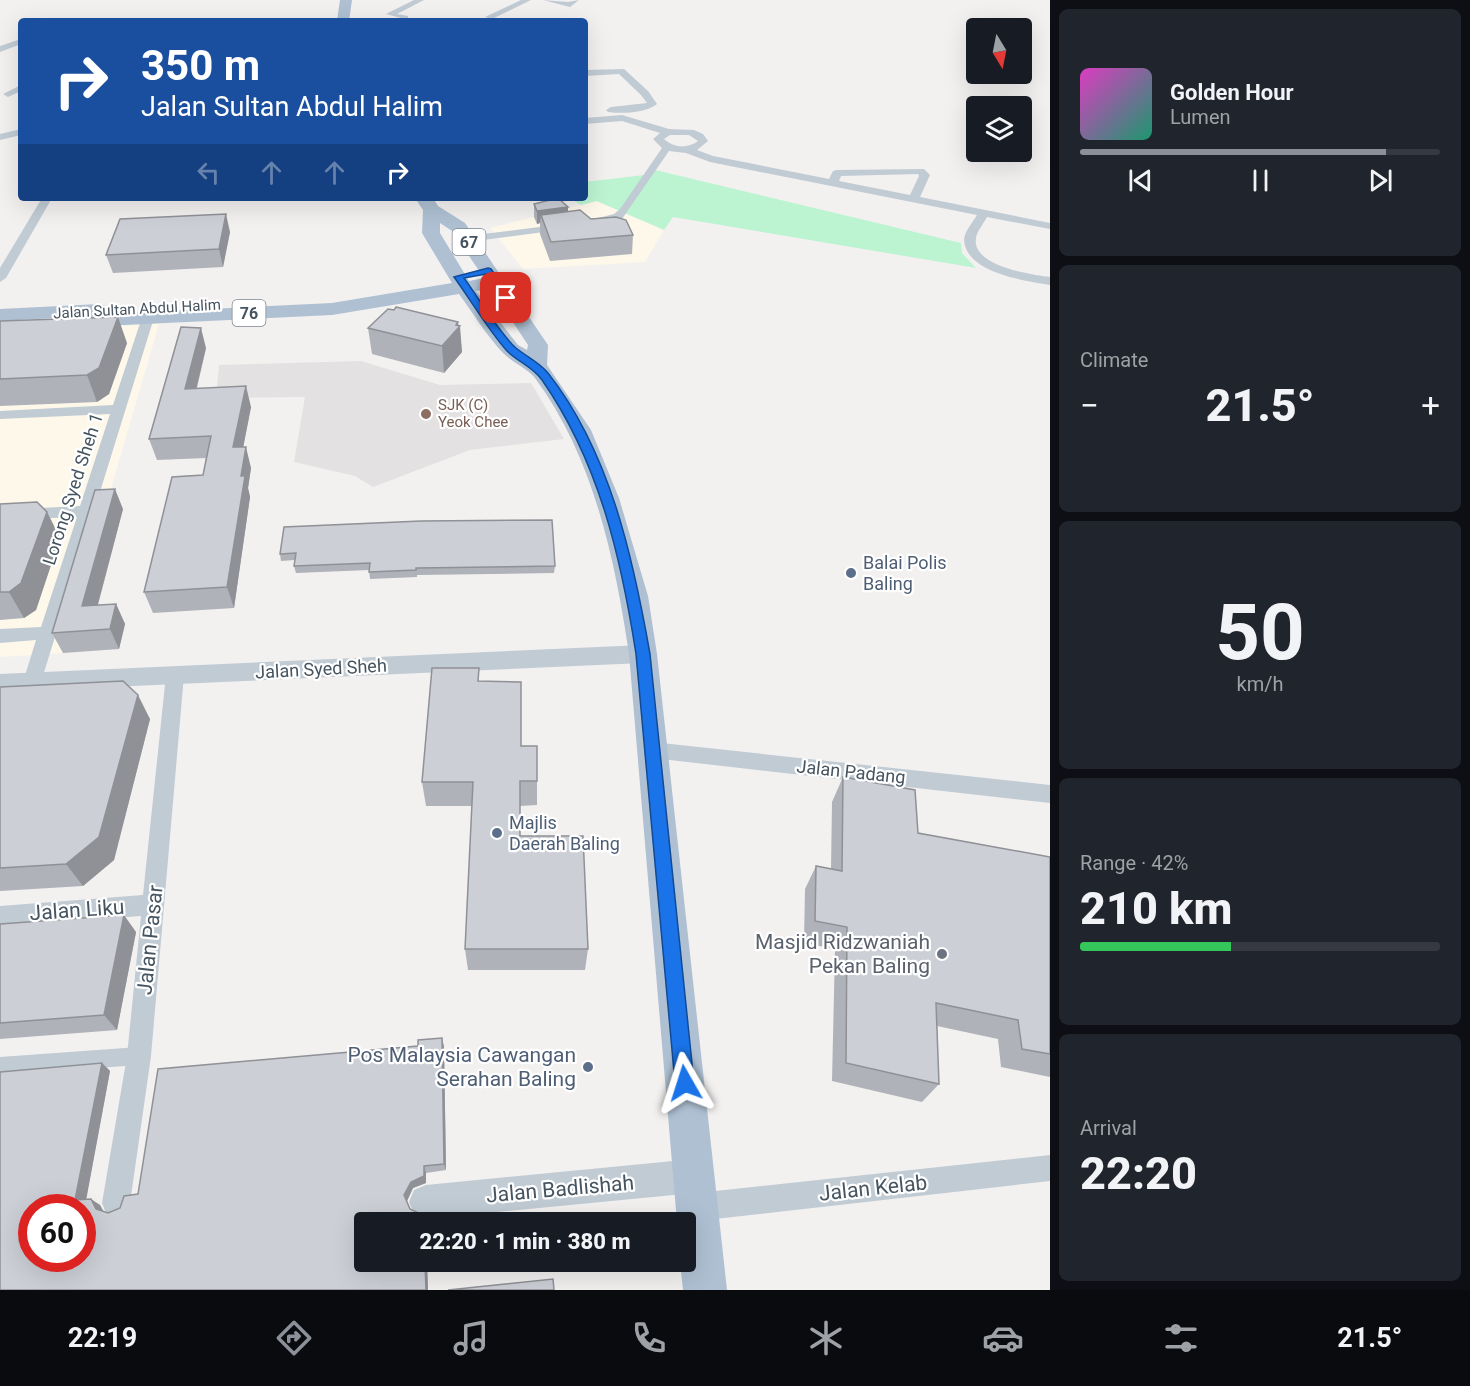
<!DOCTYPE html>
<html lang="en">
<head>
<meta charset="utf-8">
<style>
	body { margin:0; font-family:Roboto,sans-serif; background:#20242c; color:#f1f3f6; height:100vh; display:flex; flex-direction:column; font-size:22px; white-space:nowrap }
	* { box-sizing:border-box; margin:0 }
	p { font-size:20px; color:#9ea1a6 }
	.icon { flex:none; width:33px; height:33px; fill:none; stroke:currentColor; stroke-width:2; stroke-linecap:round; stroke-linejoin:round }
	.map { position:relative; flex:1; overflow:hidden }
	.details { display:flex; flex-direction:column; gap:9px; padding:9px; background:#0d0f14; width:420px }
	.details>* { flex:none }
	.banner { position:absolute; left:18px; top:18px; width:570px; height:183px; border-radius:6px; box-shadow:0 6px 24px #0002; background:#1a4fa0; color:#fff; overflow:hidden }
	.needle { width:39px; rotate:170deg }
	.controls { position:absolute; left:966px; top:18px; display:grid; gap:12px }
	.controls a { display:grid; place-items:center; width:66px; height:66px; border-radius:6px; background:#171b24; box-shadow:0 6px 24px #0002; font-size:30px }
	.speed { position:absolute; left:18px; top:1194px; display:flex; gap:12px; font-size:30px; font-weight:700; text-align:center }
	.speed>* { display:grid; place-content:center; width:78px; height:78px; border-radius:50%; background:#171b24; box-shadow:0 6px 24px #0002; line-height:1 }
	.speed .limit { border:9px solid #d22; background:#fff; color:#111 }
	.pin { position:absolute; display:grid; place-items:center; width:51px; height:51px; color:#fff; margin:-26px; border-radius:12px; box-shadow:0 3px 9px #0006 }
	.me { position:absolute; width:66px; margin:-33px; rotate:354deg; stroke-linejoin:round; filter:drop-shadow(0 0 4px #0008) }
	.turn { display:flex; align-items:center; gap:21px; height:126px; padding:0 24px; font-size:27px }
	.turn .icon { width:78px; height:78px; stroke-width:2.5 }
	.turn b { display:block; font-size:42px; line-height:51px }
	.lanes { display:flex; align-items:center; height:57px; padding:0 24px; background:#0003; justify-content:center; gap:30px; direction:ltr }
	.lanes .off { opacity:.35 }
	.big { font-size:45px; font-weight:800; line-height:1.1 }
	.details .tile { flex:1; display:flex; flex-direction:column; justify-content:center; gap:9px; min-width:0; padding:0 21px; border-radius:9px; background:#20242c }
	.details .dial { align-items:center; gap:0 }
	.dial b { font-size:78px; line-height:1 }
	.song { display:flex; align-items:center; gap:18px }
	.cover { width:72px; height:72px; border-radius:9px; background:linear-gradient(135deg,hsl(310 70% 55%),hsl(160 70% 35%)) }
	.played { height:6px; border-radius:3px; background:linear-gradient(90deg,#8c9099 85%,#363941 85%) }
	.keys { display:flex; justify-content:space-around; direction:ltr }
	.heat { display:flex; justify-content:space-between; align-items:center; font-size:33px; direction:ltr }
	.charge { height:9px; border-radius:4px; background:linear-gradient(90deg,#34c759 42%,#363941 0) }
	.trip { position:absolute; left:354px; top:1212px; width:342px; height:60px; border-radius:6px; background:#171b24; box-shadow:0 6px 24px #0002; font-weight:800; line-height:60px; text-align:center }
	.tabs { display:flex; height:96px; justify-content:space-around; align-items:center; background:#090b0e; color:#9ea1a6 }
	.tabs .icon { width:42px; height:42px }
	.tabs .on { color:#8c9099 }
	.tabs b { font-size:27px; color:#f1f3f6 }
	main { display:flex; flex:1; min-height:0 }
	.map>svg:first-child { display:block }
	.commercial { fill:#fef8ea }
	.education { fill:#e4e1e2 }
	.green { fill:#bcf4d2 }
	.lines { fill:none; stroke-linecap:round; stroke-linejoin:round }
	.pedestrian { fill:#c0cbd4; fill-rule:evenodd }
	.minor { fill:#c0cbd4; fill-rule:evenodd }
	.tertiary { fill:#c0cbd4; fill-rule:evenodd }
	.primary { fill:#aec0d2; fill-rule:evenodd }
	.wall { fill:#afb2b8 }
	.shaded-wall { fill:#8f9196 }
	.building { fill:#cccfd6; stroke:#8f9196; stroke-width:1.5; fill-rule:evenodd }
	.route { fill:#1a73e8; stroke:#114b97; stroke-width:1.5 }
	.education-dot { fill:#8d6e63; stroke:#fff; stroke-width:2 }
	.service-dot { fill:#5c6f8a; stroke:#fff; stroke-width:2 }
	.worship-dot { fill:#6b7280; stroke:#fff; stroke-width:2 }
	.labels { text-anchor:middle; stroke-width:4.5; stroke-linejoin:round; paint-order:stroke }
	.far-street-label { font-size:15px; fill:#465460; stroke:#fff }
	.far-education-label { font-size:15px; fill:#785e54; stroke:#fff; text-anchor:start }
	.shield { fill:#fff; stroke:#7e8790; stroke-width:1.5 }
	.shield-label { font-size:16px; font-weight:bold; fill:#465460 }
	.street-label { font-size:18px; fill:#465460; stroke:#fff }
	.service-label { font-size:18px; fill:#4e5e75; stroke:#fff; text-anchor:start }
	.near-street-label { font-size:21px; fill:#465460; stroke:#fff }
	.near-worship-label { font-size:21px; fill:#5b616d; stroke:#fff; text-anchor:end }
	.near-service-label { font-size:21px; fill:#4e5e75; stroke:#fff; text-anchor:end }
</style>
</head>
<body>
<main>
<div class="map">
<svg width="1050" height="1290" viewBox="0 0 1050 1290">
	<rect width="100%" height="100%" fill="#f3f0f0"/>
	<g class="commercial">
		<path d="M596,201L664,230L645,262L523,269L490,228Z"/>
		<path d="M159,324L63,653L0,657V332Z"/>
	</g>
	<path class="education" d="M361,361L440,385L531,383L564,439L470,450L373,487L355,476L294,462L305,397L216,398L219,365Z"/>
	<path class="green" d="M651,169L961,243L962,253L976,268L673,217L664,230L597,201L581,205L569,198H585V182L644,175Z"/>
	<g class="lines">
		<path class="pedestrian" d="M139,1047L146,1049L148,1056L146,1063L139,1065L0,1075V1057Z"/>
		<g class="minor">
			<path d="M414,0H424L397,14L408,16V20L386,14Z"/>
			<path d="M521,0H531L492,19L485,17Z"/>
			<path d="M543,0L568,2L579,0L570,7Z"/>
			<path d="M21,39V44L0,52V46Z"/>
			<path d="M624,69L648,91L657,104C646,113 621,114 608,112L606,110L611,107L647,103L641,95L619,74L585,76V70Z"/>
			<path d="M21,85V91L8,97L3,94Z"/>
			<path d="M622,115L669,129L694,130L703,134L708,141L697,150L713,156L829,179L833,171L837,170L924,169L930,175L920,197L1050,223V229L987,217C984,223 977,231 976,238C971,266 1032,275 1050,277V285C1026,281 966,273 964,240C964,232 973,222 977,215L710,162L686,153L669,151L622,219L590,224V220L614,214L620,209L662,148L653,139L660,133L622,121L585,124V118ZM670,135H689L698,141C687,149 674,148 664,139ZM918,174L919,176L910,195L839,181L841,176Z"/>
			<path d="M21,129V135L0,140V134Z"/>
			<path d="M42,198H52L6,278L0,282V268Z"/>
			<path d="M563,224L567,225V229L467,242L461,239L467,236Z"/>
			<path d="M151,304L157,308L41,682L39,687L32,689L25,687L23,682L36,640L0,643V629L41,627L77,517L0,520V510L80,506L110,414L0,419V411L113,405L145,308Z"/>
			<path d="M175,668L182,670L184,675L151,1056L130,1203L126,1213L116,1217L106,1213L102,1203L127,1056L141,916L0,926V906L143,895L166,675L168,670Z"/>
			<path d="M652,742L1050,785V803L652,758L645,756L642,750L645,744Z"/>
			<path d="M1050,1155V1181L697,1221L687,1217L683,1207L687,1197L697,1193Z"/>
		</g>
		<g class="tertiary">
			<path d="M643,645L651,648L654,654L651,660L643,663L0,692V674Z"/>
			<path d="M694,1159L706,1164L711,1176L706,1188L694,1193L426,1219L414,1214L409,1202L414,1190L426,1185Z"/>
		</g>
		<g class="primary">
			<path d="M340,0H352L349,21H337Z"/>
			<path d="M415,198H433L438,206L465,223L548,345L547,365L591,430L619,498L648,596L657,654L727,1290H683L680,1262H686V1222H677L629,654C615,559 593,456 535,378C526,367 513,363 503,353C486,335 473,313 459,294L332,315L81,327L74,325L71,321L73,317L0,321V309L100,304L107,306L110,310L107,314L332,303L452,283L422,233L423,210ZM440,223L452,231L484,278L469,281L440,233ZM491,289L528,345L527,350L518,345L476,291Z"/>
		</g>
	</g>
	<g class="wall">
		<path d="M534,204L568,207V212L591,219L633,235L632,254L550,261L540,234V223L537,224L534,217Z"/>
		<path d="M230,232L223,267L113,273L106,255Z"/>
		<path d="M0,321L127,343L109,394L97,402L0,406Z"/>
		<path d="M459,326L462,352L444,373L372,354L368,328Z"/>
		<path d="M206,348L197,388L251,407L243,447L251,468L248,488L250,497L234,608L153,613L144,592L203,475L206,458L157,460L149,439Z"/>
		<path d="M0,504L47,512L60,538L36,610L24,618L0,620Z"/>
		<path d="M123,509L98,605L116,604L125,624L119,649L63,653L52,633Z"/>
		<path d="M284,527L555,566L554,573L417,575V577L370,579L369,570L296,573L294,566L295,560L281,561L280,554Z"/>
		<path d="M480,681L521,746L537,781V805L520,806V836L588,949L585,970H468L465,949L472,806H426L422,782Z"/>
		<path d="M0,687L150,719L114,860L83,886L0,891Z"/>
		<path d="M843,777L918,833L1050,857V1077L1001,1067L998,1039L937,1026L939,1084L922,1102L832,1081L835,949L804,943L805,889L816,866L831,869L832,802Z"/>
		<path d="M0,924L136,932L117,1030L0,1039Z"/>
		<path d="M442,1038L444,1047L446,1170L426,1173V1183L413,1188L407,1201L410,1209L425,1216L427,1222H364V1262H427L428,1290H0L102,1063L110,1071L86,1199L100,1205L104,1212L108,1213L120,1208L138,1194L418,1046Z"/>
	</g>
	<g class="shaded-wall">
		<path d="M568,207V219L541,215L540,223L537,224V211Z"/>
		<path d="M226,214L230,232L223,267L219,249Z"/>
		<path d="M118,317L127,343L109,394L97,402L87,375Z"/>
		<path d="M458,322L459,328L460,326L462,352L444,373L442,346Z"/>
		<path d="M201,328L206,348L191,410L185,389Z"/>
		<path d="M246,386L251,407L239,469L233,447Z"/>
		<path d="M246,447L251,468L248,488L250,497L234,608L227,587L241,476Z"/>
		<path d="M115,489L123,509L92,626L82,606Z"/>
		<path d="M47,512L60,538L36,610L24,618L9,592Z"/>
		<path d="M116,604L125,624L119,649L110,629Z"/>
		<path d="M138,695L150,719L114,860L83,886L66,864Z"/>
		<path d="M124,915L136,932L117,1030L104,1015Z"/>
		<path d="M442,1038L444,1047L446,1170L444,1164Z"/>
		<path d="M102,1063L110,1071L85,1206L75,1200Z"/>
		<path d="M424,1166L426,1173V1183L413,1188L407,1201L404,1195L411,1182Z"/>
		<path d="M91,1199L100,1205L105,1215L96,1209Z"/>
		<path d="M425,1262H427L428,1290H426Z"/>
	</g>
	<g class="building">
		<path d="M558,198L568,207L537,211L534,204Z"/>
		<path d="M580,210L591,219L616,217L626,220L633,235L551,242L541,215Z"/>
		<path d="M226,214L219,249L106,255L120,219Z"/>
		<path d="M396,307L458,322L456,325L460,326L442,346L368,328L388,309L394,310Z"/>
		<path d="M118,317L99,368L87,375L0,379V321Z"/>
		<path d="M181,327L201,328L185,389L246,386L233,447H246L241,476H245L227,587L144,592L172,477L203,475L211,436L149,439Z"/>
		<path d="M115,489L82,606L116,604L110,629L52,633L95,490Z"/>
		<path d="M37,502L47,512L21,583L9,592H0V504Z"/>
		<path d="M552,520L555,566L416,568V570L369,572L370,563L294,566L296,553L280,554L284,527L421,521Z"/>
		<path d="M432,668H479L478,681L521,682V746H537V781H520V836H583L588,949H465L473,782H422Z"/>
		<path d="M123,681L138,695L99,837L66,864L0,868V687Z"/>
		<path d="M843,777L915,790L918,833L1050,857V1054L1022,1049L1018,1020L936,1003L939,1084L846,1063L847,927L815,921L816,866L842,871Z"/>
		<path d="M124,915L104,1015L0,1023V924Z"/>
		<path d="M442,1038L444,1164L424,1166V1176L411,1182L404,1195L410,1209L425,1216V1222H364V1262H425L426,1290H0V1072L102,1063L75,1200L91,1199L96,1209L108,1213L120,1208L124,1196L138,1194L158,1069L418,1046V1040ZM32,1208H82V1258H32Z"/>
		<path d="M553,1279L554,1290H448Z"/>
	</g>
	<path class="route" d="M488,268L491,269L511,298L510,300H503L486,274L464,278C478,297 500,334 516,348C527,357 539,362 548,373C610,452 633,557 650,654L694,1083L691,1090L685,1093L678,1090L675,1083L636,654C621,557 599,462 542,380C533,367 518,362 507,351C489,331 470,299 454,277Z"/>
	<circle class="education-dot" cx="426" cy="414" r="6"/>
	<g class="service-dot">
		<circle cx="851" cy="573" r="6"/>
		<circle cx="497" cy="833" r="6"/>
		<circle cx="588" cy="1067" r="6"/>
	</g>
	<circle class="worship-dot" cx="942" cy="954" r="6"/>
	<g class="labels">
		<g class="far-street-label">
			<text transform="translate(137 309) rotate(-3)" y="5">Jalan Sultan Abdul Halim</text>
		</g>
		<g class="far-education-label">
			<text x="438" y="410">SJK (C)<tspan x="438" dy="17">Yeok Chee</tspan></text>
		</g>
		<g class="shield">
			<rect x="452.5" y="229" width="33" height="26" rx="4.5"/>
			<rect x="232.5" y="300" width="33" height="26" rx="4.5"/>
		</g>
		<g class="shield-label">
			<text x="469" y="248">67</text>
			<text x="249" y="319">76</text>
		</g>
		<g class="street-label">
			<text transform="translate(73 489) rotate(-72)" y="6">Lorong Syed Sheh 1</text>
			<text transform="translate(321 669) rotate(-3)" y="6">Jalan Syed Sheh</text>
			<text transform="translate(851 772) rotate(6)" y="6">Jalan Padang</text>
		</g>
		<g class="service-label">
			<text x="863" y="569">Balai Polis<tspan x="863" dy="21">Baling</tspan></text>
			<text x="509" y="829">Majlis<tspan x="509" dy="21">Daerah Baling</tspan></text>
		</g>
		<g class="near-street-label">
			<text transform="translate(77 910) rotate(-4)" y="7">Jalan Liku</text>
			<text transform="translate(150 940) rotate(-84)" y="7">Jalan Pasar</text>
			<text transform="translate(873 1188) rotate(-6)" y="7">Jalan Kelab</text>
			<text transform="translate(560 1189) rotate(-5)" y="7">Jalan Badlishah</text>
		</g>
		<g class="near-worship-label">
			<text x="930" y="949">Masjid Ridzwaniah<tspan x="930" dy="24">Pekan Baling</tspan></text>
		</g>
		<g class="near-service-label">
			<text x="576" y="1062">Pos Malaysia Cawangan<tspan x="576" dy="24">Serahan Baling</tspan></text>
		</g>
	</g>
</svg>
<div class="controls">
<a><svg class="needle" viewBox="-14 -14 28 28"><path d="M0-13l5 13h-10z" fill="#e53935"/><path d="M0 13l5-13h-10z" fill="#9ea1a6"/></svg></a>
<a><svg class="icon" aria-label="layers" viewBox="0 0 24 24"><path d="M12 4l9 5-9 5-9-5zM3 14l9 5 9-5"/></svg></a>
</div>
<div class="speed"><div class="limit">60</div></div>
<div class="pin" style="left:506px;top:298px;background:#d93025"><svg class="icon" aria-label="arrive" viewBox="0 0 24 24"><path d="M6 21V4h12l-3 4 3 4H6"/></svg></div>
<svg class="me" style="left:685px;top:1083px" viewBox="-20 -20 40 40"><path d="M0-17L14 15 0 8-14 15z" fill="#1a73e8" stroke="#fff" stroke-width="4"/></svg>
<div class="trip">22:20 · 1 min · 380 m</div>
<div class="banner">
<div class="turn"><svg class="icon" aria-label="right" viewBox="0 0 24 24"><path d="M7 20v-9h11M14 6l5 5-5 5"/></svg><div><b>350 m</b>Jalan Sultan Abdul Halim</div></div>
<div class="lanes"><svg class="icon off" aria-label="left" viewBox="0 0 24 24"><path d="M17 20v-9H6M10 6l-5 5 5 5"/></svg><svg class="icon off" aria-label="ahead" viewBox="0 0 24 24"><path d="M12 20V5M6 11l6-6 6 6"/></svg><svg class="icon off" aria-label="ahead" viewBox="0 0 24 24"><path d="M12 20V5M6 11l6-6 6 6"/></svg><svg class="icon" aria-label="right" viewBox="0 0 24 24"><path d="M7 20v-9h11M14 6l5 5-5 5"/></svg></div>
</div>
</div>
<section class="details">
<div class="tile">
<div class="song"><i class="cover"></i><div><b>Golden Hour</b><p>Lumen</p></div></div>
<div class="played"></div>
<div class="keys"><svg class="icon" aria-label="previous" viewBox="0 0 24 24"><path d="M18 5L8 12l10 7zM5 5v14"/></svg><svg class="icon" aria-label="pause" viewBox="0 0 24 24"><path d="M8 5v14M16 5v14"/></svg><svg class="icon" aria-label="next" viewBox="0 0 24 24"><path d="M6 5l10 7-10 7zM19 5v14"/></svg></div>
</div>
<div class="tile"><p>Climate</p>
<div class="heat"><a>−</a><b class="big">21.5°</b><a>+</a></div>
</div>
<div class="tile dial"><b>50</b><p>km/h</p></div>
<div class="tile"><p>Range · 42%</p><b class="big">210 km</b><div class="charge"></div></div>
<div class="tile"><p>Arrival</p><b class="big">22:20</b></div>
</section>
</main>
<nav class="tabs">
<b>22:19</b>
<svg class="icon on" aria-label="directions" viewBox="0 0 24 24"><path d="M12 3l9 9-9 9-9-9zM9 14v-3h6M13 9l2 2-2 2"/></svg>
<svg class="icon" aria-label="music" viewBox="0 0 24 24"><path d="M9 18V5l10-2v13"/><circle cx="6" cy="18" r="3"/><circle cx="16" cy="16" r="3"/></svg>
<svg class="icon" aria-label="phone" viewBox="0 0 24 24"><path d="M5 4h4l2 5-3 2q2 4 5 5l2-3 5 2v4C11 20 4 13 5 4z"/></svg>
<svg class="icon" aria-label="climate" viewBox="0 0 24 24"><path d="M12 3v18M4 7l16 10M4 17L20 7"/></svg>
<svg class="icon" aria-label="car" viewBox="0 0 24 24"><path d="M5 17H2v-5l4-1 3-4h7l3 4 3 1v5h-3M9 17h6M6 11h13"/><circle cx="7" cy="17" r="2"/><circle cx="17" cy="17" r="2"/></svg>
<svg class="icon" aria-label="filters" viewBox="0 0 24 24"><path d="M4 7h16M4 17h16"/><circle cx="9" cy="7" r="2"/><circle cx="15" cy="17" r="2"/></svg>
<b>21.5°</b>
</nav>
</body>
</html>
